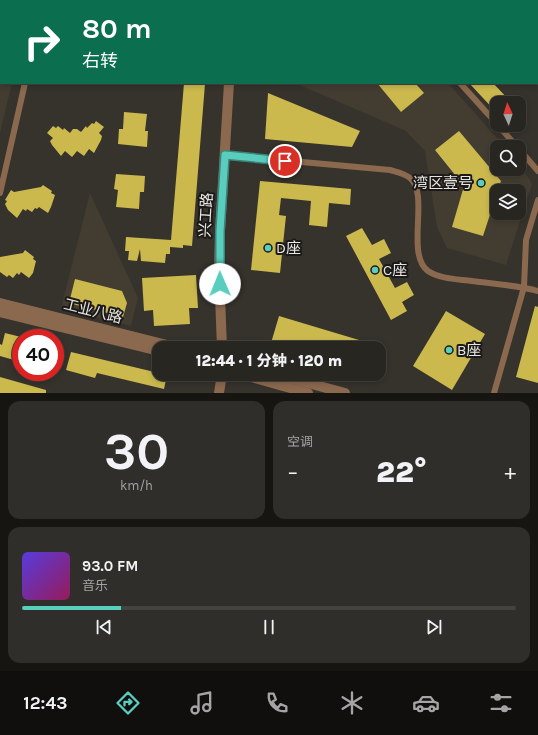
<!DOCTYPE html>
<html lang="zh">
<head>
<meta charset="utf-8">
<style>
	body { margin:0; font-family:Karla,"Noto Sans SC",sans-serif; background:#302e2a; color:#f1f3f6; height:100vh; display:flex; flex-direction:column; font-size:15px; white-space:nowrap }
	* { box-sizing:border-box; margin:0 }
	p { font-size:13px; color:#a5a5a5 }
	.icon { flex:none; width:22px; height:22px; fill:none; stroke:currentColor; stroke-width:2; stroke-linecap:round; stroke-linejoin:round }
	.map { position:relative; height:393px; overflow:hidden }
	.sheet { display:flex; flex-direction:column; gap:8px; padding:8px; background:#161512; flex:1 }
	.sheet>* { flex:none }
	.guide { position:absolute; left:0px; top:0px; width:538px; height:84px; box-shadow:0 2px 6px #0003,0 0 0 1px #44433f; background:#0b6e4f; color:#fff; overflow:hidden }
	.needle { width:26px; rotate:356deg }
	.tools { position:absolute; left:490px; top:96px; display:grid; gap:8px }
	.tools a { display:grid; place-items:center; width:36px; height:36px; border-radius:8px; background:#282621; box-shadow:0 2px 6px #0003,0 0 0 1px #44433f; font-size:20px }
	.speed { position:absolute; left:12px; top:329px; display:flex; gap:8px; font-size:20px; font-weight:700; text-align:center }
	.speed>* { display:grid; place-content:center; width:52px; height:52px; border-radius:50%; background:#282621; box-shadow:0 2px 6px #0003,0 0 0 1px #44433f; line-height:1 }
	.speed .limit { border:6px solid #d22; background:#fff; color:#111 }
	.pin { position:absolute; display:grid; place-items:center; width:34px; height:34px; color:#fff; margin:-17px; border:2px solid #fff; border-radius:50%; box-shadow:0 1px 4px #0007 }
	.me { position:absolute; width:44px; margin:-22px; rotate:359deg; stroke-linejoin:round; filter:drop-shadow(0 0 3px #0008) }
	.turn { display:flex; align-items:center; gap:14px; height:84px; padding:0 16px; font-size:18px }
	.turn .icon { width:52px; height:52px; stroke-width:2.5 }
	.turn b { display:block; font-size:28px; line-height:34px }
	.big { font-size:30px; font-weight:800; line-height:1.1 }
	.sheet .tile { flex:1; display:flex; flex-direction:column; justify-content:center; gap:6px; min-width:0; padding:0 14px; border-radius:12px; background:#302e2a }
	.sheet .dial { align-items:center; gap:0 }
	.dial b { font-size:52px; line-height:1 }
	.song { display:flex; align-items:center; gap:12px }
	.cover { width:48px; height:48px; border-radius:6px; background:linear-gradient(135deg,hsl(250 70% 55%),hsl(330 70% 35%)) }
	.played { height:4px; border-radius:2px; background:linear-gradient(90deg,#59cebf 20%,#44433f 20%) }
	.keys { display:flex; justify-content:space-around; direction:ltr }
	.heat { display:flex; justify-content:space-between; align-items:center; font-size:22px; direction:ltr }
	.sheet .tiles { flex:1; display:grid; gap:8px; grid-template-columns:1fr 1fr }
	.tile:last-child { grid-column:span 2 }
	.trip { position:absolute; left:152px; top:341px; width:234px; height:40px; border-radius:12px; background:#282621; box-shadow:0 2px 6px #0003,0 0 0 1px #44433f; font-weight:800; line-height:40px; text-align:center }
	.tab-bar { display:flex; height:64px; justify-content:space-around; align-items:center; background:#100f0d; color:#a5a5a5 }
	.tab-bar .icon { width:28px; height:28px }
	.tab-bar .current { color:#59cebf }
	.tab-bar b { font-size:18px; color:#f1f3f6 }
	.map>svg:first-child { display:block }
	.built { fill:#433c31; fill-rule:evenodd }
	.building { fill:#cbb94e }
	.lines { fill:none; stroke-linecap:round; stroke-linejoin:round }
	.service { stroke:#8b694f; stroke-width:6 }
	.tertiary { stroke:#8b694f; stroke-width:10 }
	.route-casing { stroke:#3a867c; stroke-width:10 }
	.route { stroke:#59cebf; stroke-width:7 }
	.poi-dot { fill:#59cebf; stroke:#1c1a18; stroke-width:1.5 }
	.labels { text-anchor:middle; stroke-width:4; stroke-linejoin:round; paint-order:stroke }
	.poi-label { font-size:15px; fill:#e9e7e3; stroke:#1c1a18; text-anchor:start }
	.street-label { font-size:15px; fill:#e9e7e3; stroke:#1c1a18 }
</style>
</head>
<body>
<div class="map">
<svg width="538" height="393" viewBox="0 0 538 393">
	<rect width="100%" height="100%" fill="#36322c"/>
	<g class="built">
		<path d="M249,0H525L524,1Z"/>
		<path d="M0,56L1,83H12L0,133Z"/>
		<path d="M295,83H448L505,147H497V169H519V162L532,184L506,265L447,248L437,227L425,151L406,131ZM497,191H519V213H497Z"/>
		<path d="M90,193L138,298L131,326L61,308Z"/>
	</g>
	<g class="building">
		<path d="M184,83L205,84L192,246L183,245V248L170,247V254H166L165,263L141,261L140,249L137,261L128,260L129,251H125L126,237L171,240Z"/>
		<path d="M377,83H415L424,93L401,112Z"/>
		<path d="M469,83H493L512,103H497V113Z"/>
		<path d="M268,93L360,131L352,147L265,139Z"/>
		<path d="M124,112L147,114L145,131H148L147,147L118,144L119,129H123Z"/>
		<path d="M96,121L104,127L99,133L102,136L101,140L94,153L89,149L84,156L77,151L72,157L65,151L61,156L52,145L50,141L53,138L47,133L53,126L56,128L58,126L63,130L64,128L70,133L73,129H77L81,132L86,126L87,128L92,123L94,124Z"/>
		<path d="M459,131L501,181L483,236L452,227L464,186L435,150Z"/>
		<path d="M116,174L145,176L144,192H140L139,209L116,207L118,190L114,189Z"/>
		<path d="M260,181L351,189L350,205L329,203L327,227L309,225L311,201L281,198L279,215L286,216L280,273L251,270Z"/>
		<path d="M43,185L52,191L51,193L55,195L51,207L48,213L39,207L37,209L35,208L32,212L27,209L26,211L23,209L17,218L8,210L5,204L7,201L5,200L11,190L14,192L41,187Z"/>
		<path d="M362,228L372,245L384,239L391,253L379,259L395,288L407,282L414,295L402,302L407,311L391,320L346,236Z"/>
		<path d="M25,250L34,257L33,259L36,261L33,273L29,278L21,272L19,275L17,273L13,278L9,275L7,277L0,272V257L23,253Z"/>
		<path d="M196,275L198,308H189L190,324L154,326L153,310L144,311L142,278Z"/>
		<path d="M75,279L122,291L127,303L123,317L69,303Z"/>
		<path d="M535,306L538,307V383L516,377Z"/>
		<path d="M446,311L485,334L452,390L413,366Z"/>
		<path d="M279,316L379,346L378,348H287L271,343Z"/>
		<path d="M5,333L21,337V362L0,356V344L2,345Z"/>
		<path d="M71,352L167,375L164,389L97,373L95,378L66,370Z"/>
		<path d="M0,377L46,390V393H0Z"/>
	</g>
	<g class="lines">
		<g class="service">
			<path d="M37,1V0"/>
			<path d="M120,1L121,0"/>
			<path d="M460,83L497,124"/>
			<path d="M498,125L517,147"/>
			<path d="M519,149L538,171"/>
			<path d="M225,155L390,170C397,172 404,173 410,178C430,194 405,254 428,271C440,279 457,279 472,281C494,284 516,285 538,291"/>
			<path d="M0,193L25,83"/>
			<path d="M494,393L524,287L526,240L538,200"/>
		</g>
		<g class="tertiary">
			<path d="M228,0V1"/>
			<path d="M0,303L179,348"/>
			<path d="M0,312L159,351"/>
			<path d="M222,348L219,269L220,231L229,83"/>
			<path d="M241,374L308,393"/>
			<path d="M275,374L345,393"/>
			<path d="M219,393L222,374"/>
		</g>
	</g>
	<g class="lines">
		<g class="route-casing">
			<path id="route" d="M220,284V231L225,155L285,161"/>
		</g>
		<use href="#route" class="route"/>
	</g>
	<g class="poi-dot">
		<circle cx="481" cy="183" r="4"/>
		<circle cx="268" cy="248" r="4"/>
		<circle cx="375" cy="270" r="4"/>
		<circle cx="449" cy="350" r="4"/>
	</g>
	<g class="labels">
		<g class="poi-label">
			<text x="473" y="188" text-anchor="end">湾区壹号</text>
			<text x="276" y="253">D座</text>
			<text x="383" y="275">C座</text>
			<text x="457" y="355">B座</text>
		</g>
		<g class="street-label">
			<text transform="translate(206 215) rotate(-87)" y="5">兴工路</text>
			<text transform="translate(93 311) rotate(14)" y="5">工业八路</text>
		</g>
	</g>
</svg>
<div class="tools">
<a><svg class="needle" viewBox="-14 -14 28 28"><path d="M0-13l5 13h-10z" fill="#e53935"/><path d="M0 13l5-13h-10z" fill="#a5a5a5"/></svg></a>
<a><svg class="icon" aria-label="search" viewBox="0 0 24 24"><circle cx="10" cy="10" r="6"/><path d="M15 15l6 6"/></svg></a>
<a><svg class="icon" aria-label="layers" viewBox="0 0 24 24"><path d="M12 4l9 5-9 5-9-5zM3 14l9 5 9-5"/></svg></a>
</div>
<div class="speed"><div class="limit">40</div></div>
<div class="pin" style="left:285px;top:161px;background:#d93025"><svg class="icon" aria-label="arrive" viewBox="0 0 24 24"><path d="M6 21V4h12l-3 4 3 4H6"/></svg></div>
<svg class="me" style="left:220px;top:284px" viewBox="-20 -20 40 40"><circle r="19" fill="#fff"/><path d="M0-13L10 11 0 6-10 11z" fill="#59cebf"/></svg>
<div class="trip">12:44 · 1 分钟 · 120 m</div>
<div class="guide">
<div class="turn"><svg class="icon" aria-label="right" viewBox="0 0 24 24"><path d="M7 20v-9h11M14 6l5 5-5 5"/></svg><div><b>80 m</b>右转</div></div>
</div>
</div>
<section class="sheet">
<div class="tiles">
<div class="tile dial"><b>30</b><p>km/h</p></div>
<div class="tile"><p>空调</p>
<div class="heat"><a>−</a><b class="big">22°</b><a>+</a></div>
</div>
<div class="tile">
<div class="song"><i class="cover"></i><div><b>93.0 FM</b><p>音乐</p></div></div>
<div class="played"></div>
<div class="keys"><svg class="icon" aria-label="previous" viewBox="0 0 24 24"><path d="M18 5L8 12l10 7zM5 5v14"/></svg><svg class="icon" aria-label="pause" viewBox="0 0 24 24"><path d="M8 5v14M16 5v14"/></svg><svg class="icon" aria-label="next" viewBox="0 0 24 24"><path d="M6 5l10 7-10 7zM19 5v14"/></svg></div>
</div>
</div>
</section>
<nav class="tab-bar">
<b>12:43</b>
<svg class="icon current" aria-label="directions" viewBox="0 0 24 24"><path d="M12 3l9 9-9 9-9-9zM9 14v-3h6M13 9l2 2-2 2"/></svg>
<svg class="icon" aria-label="music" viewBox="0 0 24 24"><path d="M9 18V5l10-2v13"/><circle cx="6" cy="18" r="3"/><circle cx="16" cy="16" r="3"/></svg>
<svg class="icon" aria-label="phone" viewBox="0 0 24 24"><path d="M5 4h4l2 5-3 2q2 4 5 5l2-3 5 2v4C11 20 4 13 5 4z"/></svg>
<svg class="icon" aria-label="climate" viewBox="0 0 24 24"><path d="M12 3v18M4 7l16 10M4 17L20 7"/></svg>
<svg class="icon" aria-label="car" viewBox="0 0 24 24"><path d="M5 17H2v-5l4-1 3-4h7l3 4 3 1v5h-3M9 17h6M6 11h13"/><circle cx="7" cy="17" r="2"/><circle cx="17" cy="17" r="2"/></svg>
<svg class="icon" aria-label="filters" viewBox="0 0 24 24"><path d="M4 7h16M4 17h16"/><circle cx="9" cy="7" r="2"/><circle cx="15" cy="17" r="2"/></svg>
</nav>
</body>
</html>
